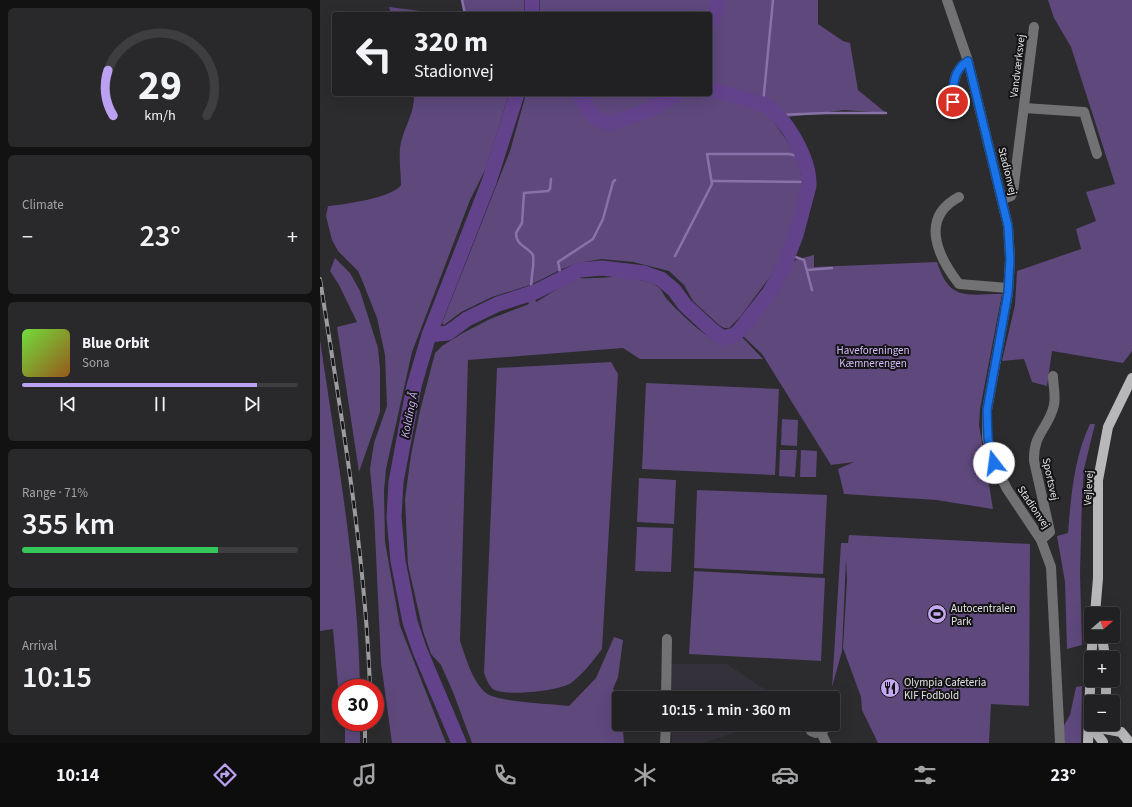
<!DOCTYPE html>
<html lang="en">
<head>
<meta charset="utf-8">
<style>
	body { margin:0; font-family:"Source Sans 3",sans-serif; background:#29282a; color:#f1f3f6; height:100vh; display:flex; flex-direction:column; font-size:15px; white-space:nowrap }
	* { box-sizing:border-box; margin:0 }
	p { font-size:13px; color:#a2a3a5 }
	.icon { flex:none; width:22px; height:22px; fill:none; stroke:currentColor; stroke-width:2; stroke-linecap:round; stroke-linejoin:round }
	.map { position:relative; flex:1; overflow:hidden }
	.drawer { display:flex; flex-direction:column; gap:8px; padding:8px; background:#121213; width:320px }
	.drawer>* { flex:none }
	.top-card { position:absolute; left:12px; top:12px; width:380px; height:84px; border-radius:4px; box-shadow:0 4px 16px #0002,0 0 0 1px #3e3e40; background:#212022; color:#f1f3f6; overflow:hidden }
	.needle { width:26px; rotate:70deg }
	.buttons { position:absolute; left:764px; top:607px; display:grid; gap:8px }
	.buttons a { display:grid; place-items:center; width:36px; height:36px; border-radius:4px; background:#212022; box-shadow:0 4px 16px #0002,0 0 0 1px #3e3e40; font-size:20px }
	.speed { position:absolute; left:12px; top:679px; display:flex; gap:8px; font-size:20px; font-weight:700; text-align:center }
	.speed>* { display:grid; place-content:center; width:52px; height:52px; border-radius:50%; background:#212022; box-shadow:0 4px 16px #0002,0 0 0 1px #3e3e40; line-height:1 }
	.speed .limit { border:6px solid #d22; background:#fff; color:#111 }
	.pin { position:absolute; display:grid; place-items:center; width:34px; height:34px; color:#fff; margin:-17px; border:2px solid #fff; border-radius:50%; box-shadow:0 1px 4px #0007 }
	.me { position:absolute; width:44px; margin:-22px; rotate:345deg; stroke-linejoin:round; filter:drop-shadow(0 0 3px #0008) }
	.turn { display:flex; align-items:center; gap:14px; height:84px; padding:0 16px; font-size:18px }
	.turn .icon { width:52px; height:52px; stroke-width:2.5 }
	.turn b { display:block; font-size:28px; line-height:34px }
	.big { font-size:30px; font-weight:600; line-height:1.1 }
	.drawer .tile { flex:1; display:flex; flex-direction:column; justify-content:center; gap:6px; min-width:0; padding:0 14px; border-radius:6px; background:#29282a }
	.drawer .dial { align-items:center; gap:0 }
	.dial svg { height:104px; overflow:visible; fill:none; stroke:#3e3e40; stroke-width:7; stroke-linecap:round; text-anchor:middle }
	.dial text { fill:#f1f3f6; stroke:none }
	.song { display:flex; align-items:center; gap:12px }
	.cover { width:48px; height:48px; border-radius:6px; background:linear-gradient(135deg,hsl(100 70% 55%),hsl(30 70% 35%)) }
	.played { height:4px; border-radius:2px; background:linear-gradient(90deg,#bca0f2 85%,#3e3e40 85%) }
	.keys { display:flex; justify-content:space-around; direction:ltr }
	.heat { display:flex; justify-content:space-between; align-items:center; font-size:22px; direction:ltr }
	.charge { height:6px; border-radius:3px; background:linear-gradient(90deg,#34c759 71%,#3e3e40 0) }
	.trip { position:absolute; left:292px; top:691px; width:228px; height:40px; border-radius:4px; background:#212022; box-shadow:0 4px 16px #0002,0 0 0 1px #3e3e40; font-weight:600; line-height:40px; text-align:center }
	.tabs { display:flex; height:64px; justify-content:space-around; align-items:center; background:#0d0d0e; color:#a2a3a5 }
	.tabs .icon { width:28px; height:28px }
	.tabs .current { color:#bca0f2 }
	.tabs b { font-size:18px; color:#f1f3f6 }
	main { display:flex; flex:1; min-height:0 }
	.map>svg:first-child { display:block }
	.built { fill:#34313a }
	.green { fill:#5e487c }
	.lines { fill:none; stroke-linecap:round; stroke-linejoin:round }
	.stream { stroke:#8972a7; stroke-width:2.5 }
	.river { stroke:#63428c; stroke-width:15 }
	.minor { stroke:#727173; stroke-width:10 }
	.major { stroke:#b8b7ba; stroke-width:10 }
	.rail-casing { stroke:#9c9c9e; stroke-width:4 }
	.rail { stroke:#141315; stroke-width:2.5; stroke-dasharray:8; stroke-linecap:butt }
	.route-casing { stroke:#114b97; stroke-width:10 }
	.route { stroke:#1a73e8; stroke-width:7 }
	.labels { text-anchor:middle; stroke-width:4; stroke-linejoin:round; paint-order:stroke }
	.street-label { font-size:11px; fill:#e3e3e5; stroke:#141315 }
	.park-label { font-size:11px; fill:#d6bdfc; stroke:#141315 }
	.poi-label { font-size:11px; fill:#e3e3e5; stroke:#141315; text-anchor:start }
	.water-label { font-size:12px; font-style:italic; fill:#cdb5f4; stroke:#141315 }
</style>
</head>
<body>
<main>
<section class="drawer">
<div class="tile dial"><svg viewBox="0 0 100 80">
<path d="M14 69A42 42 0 1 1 86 69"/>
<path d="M14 69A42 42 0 0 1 10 34" stroke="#bca0f2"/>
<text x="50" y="56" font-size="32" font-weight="700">29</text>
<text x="50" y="72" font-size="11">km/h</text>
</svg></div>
<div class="tile"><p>Climate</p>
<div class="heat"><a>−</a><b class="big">23°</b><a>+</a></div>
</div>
<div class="tile">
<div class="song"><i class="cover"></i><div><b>Blue Orbit</b><p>Sona</p></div></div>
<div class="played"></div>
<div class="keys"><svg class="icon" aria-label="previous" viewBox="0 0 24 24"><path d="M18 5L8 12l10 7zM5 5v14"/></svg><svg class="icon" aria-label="pause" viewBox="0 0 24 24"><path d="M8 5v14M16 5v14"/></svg><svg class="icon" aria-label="next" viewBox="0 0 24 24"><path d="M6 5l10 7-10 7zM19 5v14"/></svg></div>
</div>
<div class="tile"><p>Range · 71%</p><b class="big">355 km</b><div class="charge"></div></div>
<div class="tile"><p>Arrival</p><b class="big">10:15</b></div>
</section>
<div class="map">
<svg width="812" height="743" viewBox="0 0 812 743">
	<rect width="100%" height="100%" fill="#2c2b2e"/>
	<g class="built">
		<path d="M351,664H407L458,698H351Z"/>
		<path d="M352,724H441L383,743H352Z"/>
	</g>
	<g class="green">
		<path d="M142,0H204V14H145Z"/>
		<path d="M220,0H498V24L523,41L530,43L538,90L566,113L524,110L452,119L474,151L480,167L482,186L466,245L455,270L420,317L409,328H404L399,325L373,301L364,285L349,271L313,262L282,259L258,263L242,269L210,285L172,297L141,312L124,325L122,323L190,151L206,94H390V14H220Z"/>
		<path d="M728,0H812V351L803,363L732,351L727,386L712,382L704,359L682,361L695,305L697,271L761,249L756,229L776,221L766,192L795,184L751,47L734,18Z"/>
		<path d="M69,7L124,14H71Z"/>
		<path d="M94,94H189L166,168L150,200L92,352L66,469L64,491L65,542L80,626L126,743H72L61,663L54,512L50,469L54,443L67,406L65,355L57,318L42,280L38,271L18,251L12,240L6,216L8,206C23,205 74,197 81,185C81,171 78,156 81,142C85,126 95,111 94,94Z"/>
		<path d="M494,255V267L617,262C630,302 646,294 682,294L660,409L659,425L673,509L616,500L524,494L518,469L534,462L511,465L442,354L422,335L475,260Z"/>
		<path d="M15,258L30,273L40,291L58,348L60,369V412L39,472L17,327L37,322L19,285L10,271Z"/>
		<path d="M294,275H302L304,277C315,279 326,280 337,286C341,288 343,294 346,298C354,308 386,338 398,342C406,344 415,342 422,337L443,359H320L303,348L148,360L140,641C146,658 152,681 166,693C177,702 232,704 249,706L276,678L294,637L303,640L298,677L293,689L301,698H299V724H308L303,731L304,743H152L133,692L121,665L111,654L103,631L88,565L85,499L91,455L100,411L115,353L122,346L143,333L170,319L209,304L208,302L215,299L216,302L249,282L248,280L255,277C260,280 285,277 294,277Z"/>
		<path d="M0,340C17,456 38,571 40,688H21V695L18,687L13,629L0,631Z"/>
		<path d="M291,362L298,374L282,649C273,661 263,674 251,683C238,691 186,697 173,689C169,686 166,678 164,673L177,368Z"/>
		<path d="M326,383L459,389L455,475L322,469Z"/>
		<path d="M462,419L478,420L477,446L461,445Z"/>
		<path d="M770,424H775L764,469L762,499L760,574L762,645L747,649L745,582L737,536L748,533C751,497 754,457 770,424Z"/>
		<path d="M460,450H477L475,477L459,476Z"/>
		<path d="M481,450L497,451L496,477H480Z"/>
		<path d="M319,478L356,480L354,524L317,522Z"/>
		<path d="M377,490L507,495L503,574L374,568Z"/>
		<path d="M317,527L353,528L351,572L315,571Z"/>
		<path d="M529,535L710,544L709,706L671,704L669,743H558L542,710L541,697L523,648L527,580L526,559L522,651L512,687L521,543H528Z"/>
		<path d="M374,571L505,578L501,661L369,654Z"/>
		<path d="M762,686L761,743H745L743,727L750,715L756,687Z"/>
		<rect x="25" y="722" width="15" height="21"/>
	</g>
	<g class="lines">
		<g class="stream">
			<path d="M142,0L145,14"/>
			<path d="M137,13L141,14"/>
			<path d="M443,104L453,0"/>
			<path d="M457,115L507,113H566"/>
			<path d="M392,181L489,182"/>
			<path d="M470,255L484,260L492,290"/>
			<path d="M355,256L392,184L387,154H469L483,157"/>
			<path d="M487,270L512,268"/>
			<path d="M241,277L238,262L273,239L283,219L293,182L295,180"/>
			<path d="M212,293C209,280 215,269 213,255C207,246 196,246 196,233L202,223L204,193L228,191L230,189L231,179"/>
		</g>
		<g class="river">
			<path d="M212,14V0"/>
			<path d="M390,22L395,14L399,0"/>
			<path d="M260,94C267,109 272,122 291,123L332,109L355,94"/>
			<path d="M109,335L128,333L147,319L178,304L215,292L259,270L282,268L324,273L341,279L354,290L365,305L393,331L403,338L414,335L419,331L449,293L463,269L476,235L489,186C490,160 467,117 443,104L390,89"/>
			<path d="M139,743L100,651L90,622L78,561L74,517L76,482L94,386L109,335L169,182L197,94"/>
		</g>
		<g class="minor">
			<path d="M627,0L648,61L688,226L690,259L688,293L667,410V438L674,463L687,489L721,540L731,567L740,743"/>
			<path d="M633,102C633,85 633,70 648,61"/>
			<path d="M704,108L764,112L777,154"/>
			<path d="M639,197C599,218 618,257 639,284L688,288"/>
			<path d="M683,199L691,196L693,192L714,27"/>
			<path d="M721,540L730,532L714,461C713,433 729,428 734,405C736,396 733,385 733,376"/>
			<path d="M346,698L347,639"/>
			<path d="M488,724L491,731L496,733L505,729L507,724"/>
			<path d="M501,732L506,743"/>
			<path d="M345,743L346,724"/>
		</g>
		<g class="major">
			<path d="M775,614L778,578V480L788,427L812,378"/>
			<path d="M782,636L785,658"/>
			<path d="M771,658L773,636"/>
			<path d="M786,680V702"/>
			<path d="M775,724L777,734L783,742"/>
			<path d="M769,726L801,732L810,743"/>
			<path d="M768,743L771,663"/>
		</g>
		<g class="rail-casing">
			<g id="rail">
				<path d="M0,279C21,415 45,550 50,688"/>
				<path d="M45,722V743"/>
			</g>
		</g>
		<use href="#rail" class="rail"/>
	</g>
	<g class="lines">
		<g class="route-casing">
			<path id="route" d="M633,102C633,85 633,70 648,61L688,226L690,259L688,293L667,410L668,438L674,463"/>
		</g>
		<use href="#route" class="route"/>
	</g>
	<defs>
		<g id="stadium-disc" transform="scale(1)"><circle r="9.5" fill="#c4a7f1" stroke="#141315"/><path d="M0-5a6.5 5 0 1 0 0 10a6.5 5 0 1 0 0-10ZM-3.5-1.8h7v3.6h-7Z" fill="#111"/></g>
		<g id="restaurant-disc" transform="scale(1)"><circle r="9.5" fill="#c4a7f1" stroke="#141315"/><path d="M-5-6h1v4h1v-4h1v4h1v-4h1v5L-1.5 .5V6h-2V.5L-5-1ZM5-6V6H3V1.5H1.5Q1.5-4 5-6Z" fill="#111"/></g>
	</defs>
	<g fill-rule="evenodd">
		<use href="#stadium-disc" x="617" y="614"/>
		<use href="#restaurant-disc" x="570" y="688"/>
	</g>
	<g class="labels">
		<g class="street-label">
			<text transform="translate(697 66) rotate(-83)" y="4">Vandværksvej</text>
			<text transform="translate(688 171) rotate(76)" y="4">Stadionvej</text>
			<text transform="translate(731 479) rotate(78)" y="4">Sportsvej</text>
			<text transform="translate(768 488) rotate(-87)" y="4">Vejlevej</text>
			<text transform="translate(714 507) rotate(56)" y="4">Stadionvej</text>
		</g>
		<g class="park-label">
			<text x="553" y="354">Haveforeningen<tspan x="553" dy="13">Kæmnerengen</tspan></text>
		</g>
		<g class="poi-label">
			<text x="631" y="612">Autocentralen<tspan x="631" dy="13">Park</tspan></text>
			<text x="584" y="686">Olympia Cafeteria<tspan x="584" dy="13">KIF Fodbold</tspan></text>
		</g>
		<g class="water-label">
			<text transform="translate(89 415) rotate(-79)" y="4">Kolding Å</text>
		</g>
	</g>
</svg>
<div class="buttons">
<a><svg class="needle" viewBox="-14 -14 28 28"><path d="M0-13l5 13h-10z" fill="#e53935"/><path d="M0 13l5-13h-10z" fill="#a2a3a5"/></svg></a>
<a>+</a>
<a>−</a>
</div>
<div class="speed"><div class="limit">30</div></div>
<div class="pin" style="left:633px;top:102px;background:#d93025"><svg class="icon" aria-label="arrive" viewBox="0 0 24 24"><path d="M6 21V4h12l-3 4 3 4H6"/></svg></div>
<svg class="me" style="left:674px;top:463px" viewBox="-20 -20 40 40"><circle r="19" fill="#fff"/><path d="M0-13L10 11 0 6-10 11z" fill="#1a73e8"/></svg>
<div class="trip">10:15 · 1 min · 360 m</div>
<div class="top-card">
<div class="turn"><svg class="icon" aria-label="left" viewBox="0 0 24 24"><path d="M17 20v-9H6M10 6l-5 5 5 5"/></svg><div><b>320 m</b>Stadionvej</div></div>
</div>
</div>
</main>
<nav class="tabs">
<b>10:14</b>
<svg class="icon current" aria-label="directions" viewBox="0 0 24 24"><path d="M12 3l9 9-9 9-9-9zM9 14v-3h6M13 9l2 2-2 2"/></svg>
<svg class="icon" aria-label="music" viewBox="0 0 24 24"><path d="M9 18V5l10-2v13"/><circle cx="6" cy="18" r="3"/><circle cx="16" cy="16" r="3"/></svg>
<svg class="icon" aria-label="phone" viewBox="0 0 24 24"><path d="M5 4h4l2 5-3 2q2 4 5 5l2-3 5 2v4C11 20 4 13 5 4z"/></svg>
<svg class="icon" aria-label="climate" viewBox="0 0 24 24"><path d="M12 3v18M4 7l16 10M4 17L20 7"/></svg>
<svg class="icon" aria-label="car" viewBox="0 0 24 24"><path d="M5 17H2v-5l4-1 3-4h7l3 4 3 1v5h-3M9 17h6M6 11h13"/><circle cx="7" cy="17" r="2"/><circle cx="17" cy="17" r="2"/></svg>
<svg class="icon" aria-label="filters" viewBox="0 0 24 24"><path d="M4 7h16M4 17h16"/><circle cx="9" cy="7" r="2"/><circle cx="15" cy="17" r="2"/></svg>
<b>23°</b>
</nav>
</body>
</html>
